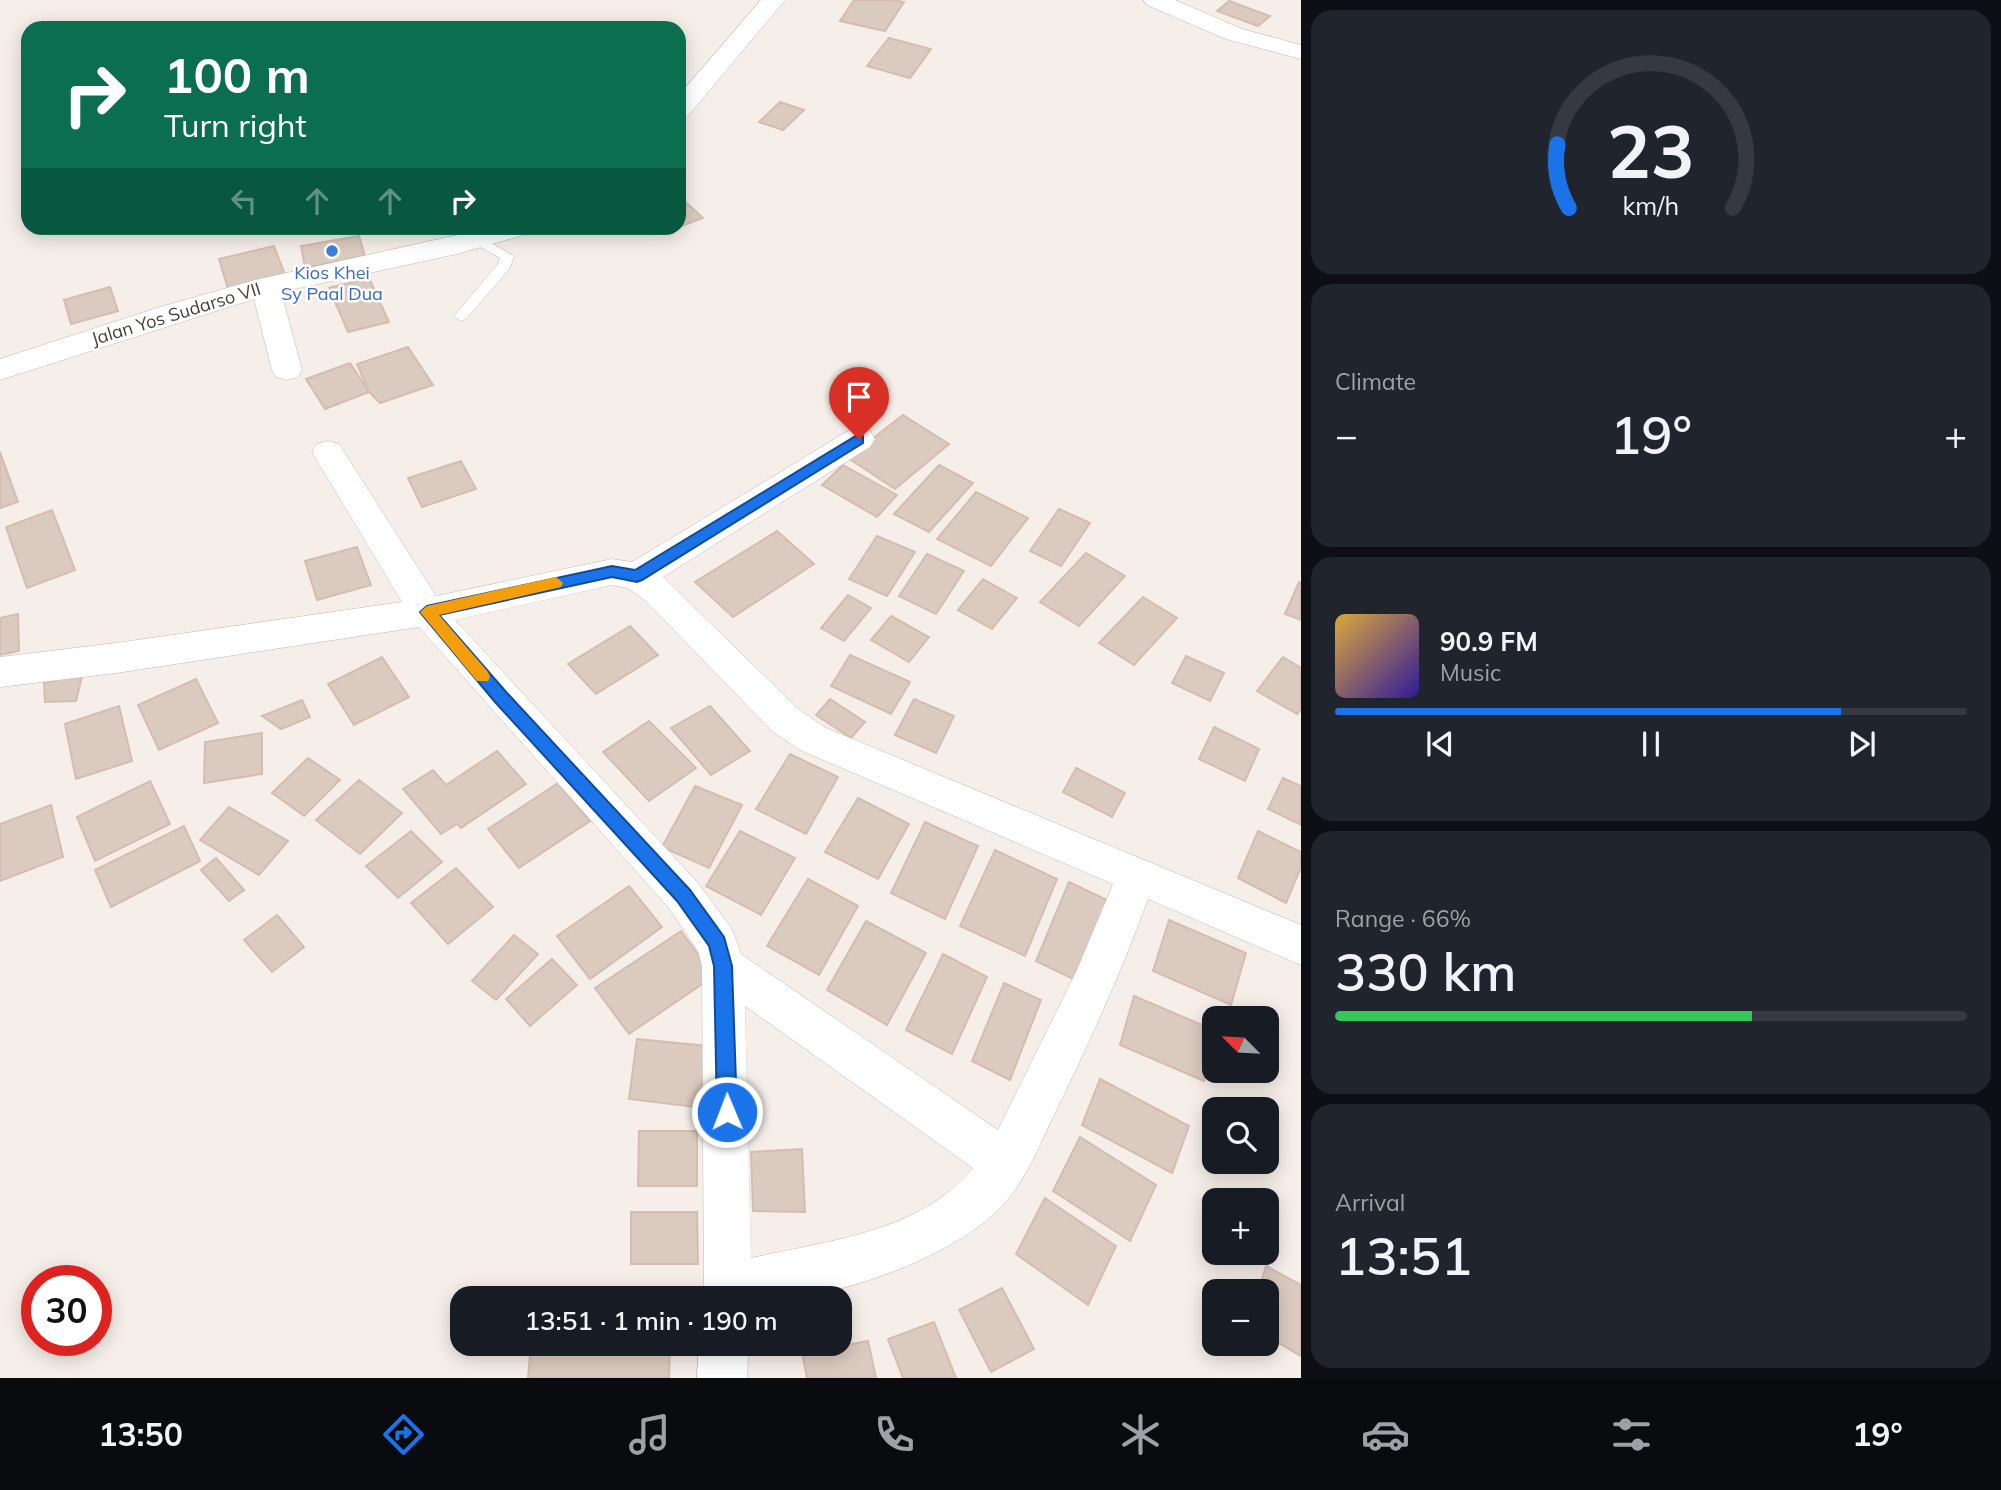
<!DOCTYPE html>
<html lang="en">
<head>
<meta charset="utf-8">
<style>
	body { margin:0; font-family:Mulish,sans-serif; background:#20242c; color:#f1f3f6; height:100vh; display:flex; flex-direction:column; font-size:26px; white-space:nowrap }
	* { box-sizing:border-box; margin:0 }
	p { font-size:23px; color:#9ea1a6 }
	.icon { flex:none; width:38px; height:38px; fill:none; stroke:currentColor; stroke-width:2; stroke-linecap:round; stroke-linejoin:round }
	.map { position:relative; flex:1; overflow:hidden }
	.drawer { display:flex; flex-direction:column; gap:10px; padding:10px; background:#0d0f14; width:700px }
	.drawer>* { flex:none }
	.hud { position:absolute; left:21px; top:21px; width:665px; height:214px; border-radius:21px; box-shadow:0 4px 18px #0003; background:#0b6e4f; color:#fff; overflow:hidden }
	.needle { width:46px; rotate:294deg }
	.buttons { position:absolute; left:1202px; top:1006px; display:grid; gap:14px }
	.buttons a { display:grid; place-items:center; width:77px; height:77px; border-radius:14px; background:#171b24; box-shadow:0 4px 18px #0003; font-size:35px }
	.speed { position:absolute; left:21px; top:1265px; display:flex; gap:14px; font-size:35px; font-weight:700; text-align:center }
	.speed>* { display:grid; place-content:center; width:91px; height:91px; border-radius:50%; background:#171b24; box-shadow:0 4px 18px #0003; line-height:1 }
	.speed .limit { border:10px solid #d22; background:#fff; color:#111 }
	.pin { position:absolute; display:grid; place-items:center; width:60px; height:60px; color:#fff; margin:-72px -30px; border-radius:50% 50% 50% 0; rotate:-45deg; box-shadow:0 0 7px #0007 }
	.pin .icon { rotate:45deg }
	.me { position:absolute; width:77px; margin:-38px; rotate:359deg; stroke-linejoin:round; filter:drop-shadow(0 0 5px #0008) }
	.turn { display:flex; align-items:center; gap:24px; height:147px; padding:0 28px; font-size:32px }
	.turn .icon { width:91px; height:91px; stroke-width:2.5 }
	.turn b { display:block; font-size:49px; line-height:60px }
	.lanes { display:flex; align-items:center; height:66px; padding:0 28px; background:#0003; justify-content:center; gap:35px; direction:ltr }
	.lanes .off { opacity:.35 }
	.big { font-size:52px; font-weight:600; line-height:1.1 }
	.drawer .widget { flex:1; display:flex; flex-direction:column; justify-content:center; gap:10px; min-width:0; padding:0 24px; border-radius:21px; background:#20242c }
	.drawer .dial { align-items:center; gap:0 }
	.dial svg { height:182px; overflow:visible; fill:none; stroke:#363941; stroke-width:7; stroke-linecap:round; text-anchor:middle }
	.dial text { fill:#f1f3f6; stroke:none }
	.song { display:flex; align-items:center; gap:21px }
	.cover { width:84px; height:84px; border-radius:10px; background:linear-gradient(135deg,hsl(40 70% 55%),hsl(250 70% 35%)) }
	.played { height:7px; border-radius:4px; background:linear-gradient(90deg,#1a73e8 80%,#363941 80%) }
	.keys { display:flex; justify-content:space-around; direction:ltr }
	.heat { display:flex; justify-content:space-between; align-items:center; font-size:38px; direction:ltr }
	.charge { height:10px; border-radius:5px; background:linear-gradient(90deg,#34c759 66%,#363941 0) }
	.trip { position:absolute; left:450px; top:1286px; width:402px; height:70px; border-radius:21px; background:#171b24; box-shadow:0 4px 18px #0003; font-weight:600; line-height:70px; text-align:center }
	.menu { display:flex; height:112px; justify-content:space-around; align-items:center; background:#090b0e; color:#9ea1a6 }
	.menu .icon { width:49px; height:49px }
	.menu .on { color:#1a73e8 }
	.menu b { font-size:32px; color:#f1f3f6 }
	main { display:flex; flex:1; min-height:0 }
	.map>svg:first-child { display:block }
	.building { fill:#dbcac0; stroke:#d4bdb0; stroke-width:2 }
	.lines { fill:none; stroke-linecap:round; stroke-linejoin:round }
	.lane-casing { stroke:#c5b7ae; stroke-width:1 }
	.street-casing { stroke:#c5b7ae; stroke-width:1 }
	.lane { fill:#fff; fill-rule:evenodd }
	.street { fill:#fff; fill-rule:evenodd }
	.route { fill:#1a73e8; stroke:#114b97; stroke-width:2 }
	.slow { fill:#f59e0b }
	.shop-dot { fill:#3f7fe0; stroke:#fff; stroke-width:2.5 }
	.labels { text-anchor:middle; stroke-width:5; stroke-linejoin:round; paint-order:stroke }
	.far-shop-label { font-size:18px; fill:#366cbe; stroke:#fff }
	.far-street-label { font-size:18px; fill:#4a3e37; stroke:#fff }
</style>
</head>
<body>
<main>
<div class="map">
<svg width="1301" height="1378" viewBox="0 0 1301 1378">
	<rect width="100%" height="100%" fill="#f6efe9"/>
	<g class="building">
		<path d="M854,0H893L904,2L885,31L840,21Z"/>
		<path d="M1229,1L1270,16L1258,26L1217,11Z"/>
		<path d="M889,38L931,49L910,78L867,66Z"/>
		<path d="M780,102L804,110L783,130L759,122Z"/>
		<path d="M679,196L703,218L679,227Z"/>
		<path d="M359,236L365,256L305,268L301,246Z"/>
		<path d="M274,246L285,275L228,289L219,259Z"/>
		<path d="M369,278L389,322L348,332L329,288Z"/>
		<path d="M110,287L118,311L71,324L64,300Z"/>
		<path d="M408,347L433,385L380,403L369,392L357,364Z"/>
		<path d="M350,363L369,392L325,409L306,379Z"/>
		<path d="M903,415L949,444L895,489L848,458Z"/>
		<path d="M0,452L18,502L0,508Z"/>
		<path d="M461,461L476,489L422,507L408,478Z"/>
		<path d="M843,465L897,495L877,517L822,485Z"/>
		<path d="M939,465L973,483L929,532L894,514Z"/>
		<path d="M976,492L1028,518L991,566L937,539Z"/>
		<path d="M1059,509L1090,523L1061,566L1030,551Z"/>
		<path d="M52,510L75,570L27,588L6,527Z"/>
		<path d="M777,531L814,564L733,617L695,582Z"/>
		<path d="M877,536L915,552L887,596L849,579Z"/>
		<path d="M357,547L371,585L317,600L305,561Z"/>
		<path d="M1086,553L1125,576L1079,626L1040,602Z"/>
		<path d="M927,554L964,571L936,614L899,596Z"/>
		<path d="M983,579L1017,598L992,629L958,610Z"/>
		<path d="M1299,582L1301,583V620L1285,614Z"/>
		<path d="M848,595L871,608L844,641L821,628Z"/>
		<path d="M1143,597L1177,618L1134,665L1099,643Z"/>
		<path d="M18,614L19,651L0,655V618Z"/>
		<path d="M891,616L929,637L909,662L871,640Z"/>
		<path d="M630,626L658,655L596,694L568,664Z"/>
		<path d="M850,655L910,682L891,714L831,686Z"/>
		<path d="M1186,656L1224,673L1210,701L1172,683Z"/>
		<path d="M382,657L409,697L354,725L328,684Z"/>
		<path d="M1283,657L1301,668V709L1297,714L1257,691Z"/>
		<path d="M83,673L76,701L45,702L44,683Z"/>
		<path d="M196,679L218,723L159,750L138,705Z"/>
		<path d="M830,699L865,722L851,738L816,715Z"/>
		<path d="M914,699L954,716L936,753L895,735Z"/>
		<path d="M302,700L310,717L281,729L262,716Z"/>
		<path d="M119,706L132,761L76,779L65,724Z"/>
		<path d="M710,706L750,751L711,775L671,728Z"/>
		<path d="M649,721L696,768L649,801L603,752Z"/>
		<path d="M1214,727L1259,749L1245,781L1199,759Z"/>
		<path d="M262,733V774L204,783L205,742Z"/>
		<path d="M497,751L526,784L461,828L457,824L441,834L403,789L433,770L446,785Z"/>
		<path d="M790,754L838,777L806,834L756,809Z"/>
		<path d="M308,758L340,780L304,816L272,793Z"/>
		<path d="M1076,768L1125,793L1112,817L1063,792Z"/>
		<path d="M1283,778L1301,786V825L1268,809Z"/>
		<path d="M359,780L402,813L360,854L316,820Z"/>
		<path d="M150,781L170,824L95,861L77,817Z"/>
		<path d="M558,783L590,821L519,868L488,829Z"/>
		<path d="M695,786L742,805L709,868L662,847Z"/>
		<path d="M858,798L909,824L878,879L825,852Z"/>
		<path d="M51,805L63,857L0,881V824Z"/>
		<path d="M229,807L288,841L259,875L200,840Z"/>
		<path d="M925,822L978,846L945,919L891,893Z"/>
		<path d="M184,826L200,861L111,907L95,870Z"/>
		<path d="M411,831L442,862L398,898L366,866Z"/>
		<path d="M740,831L795,858L761,915L706,886Z"/>
		<path d="M1258,831L1301,852V867L1286,903L1238,878Z"/>
		<path d="M995,850L1057,879L1025,956L960,926Z"/>
		<path d="M216,858L244,890L229,901L201,870Z"/>
		<path d="M456,868L493,907L448,944L411,903Z"/>
		<path d="M808,879L858,906L819,975L767,946Z"/>
		<path d="M1069,882L1109,901L1077,981L1036,961Z"/>
		<path d="M629,886L662,927L590,979L557,936Z"/>
		<path d="M277,915L304,947L272,972L244,940Z"/>
		<path d="M1169,920L1246,953L1231,1005L1153,971Z"/>
		<path d="M866,921L926,953L887,1025L827,990Z"/>
		<path d="M681,931L714,976L629,1034L595,988Z"/>
		<path d="M514,935L538,954L496,1000L472,981Z"/>
		<path d="M943,954L987,977L952,1054L906,1030Z"/>
		<path d="M552,959L577,985L530,1026L506,999Z"/>
		<path d="M1004,983L1041,1000L1010,1080L972,1061Z"/>
		<path d="M1134,996L1214,1030L1204,1081L1120,1045Z"/>
		<path d="M637,1039L717,1047L711,1109L629,1099Z"/>
		<path d="M1100,1079L1189,1126L1172,1173L1082,1125Z"/>
		<path d="M639,1131H697V1186H638Z"/>
		<path d="M1080,1137L1156,1185L1130,1241L1053,1191Z"/>
		<path d="M802,1149L805,1212L753,1211L751,1152Z"/>
		<path d="M1045,1198L1116,1246L1088,1305L1016,1254Z"/>
		<path d="M631,1212H697L698,1264H631Z"/>
		<path d="M1266,1266L1301,1285V1356L1267,1336V1292H1258Z"/>
		<path d="M535,1288L671,1292V1298H534Z"/>
		<path d="M1002,1288L1034,1349L991,1372L959,1310Z"/>
		<path d="M934,1322L956,1378H903L888,1339Z"/>
		<path d="M868,1341L876,1378H807L802,1353Z"/>
		<path d="M531,1344H670L669,1378H528Z"/>
	</g>
	<g class="lines">
		<g class="lane-casing">
			<path id="lane" d="M478,236L514,256L510,268L466,319L461,321L454,316L498,264L500,258L473,243V237Z"/>
		</g>
		<g class="street-casing">
			<g id="street">
				<path d="M761,0H785L688,116L679,119V95Z"/>
				<path d="M1143,0H1175L1242,29L1301,45V59L1226,39L1147,5Z"/>
				<path d="M489,228H531L527,234L457,254L281,292L302,370L298,377L287,380L276,377L272,370L254,299L0,380V359L160,307L255,280Z"/>
				<path d="M859,428L870,431L875,439L870,447L663,577L798,709L826,728L1301,925V965L1148,899C1121,973 1088,1046 1053,1117C1037,1150 1023,1187 996,1212C949,1256 853,1292 789,1298C761,1301 732,1298 704,1298L702,966L698,951L669,908L419,627L116,673L0,687V657L116,643L402,602L312,452L317,444L328,441L339,444L436,596L612,559L632,562L848,431ZM612,585L628,588L646,601L772,731L800,750L1113,884L1077,970L998,1130L741,954L732,929L697,882L455,620ZM745,1006L973,1168C921,1232 827,1241 751,1258Z"/>
				<path d="M699,1344H749L747,1378H697Z"/>
			</g>
		</g>
		<use href="#lane" class="lane"/>
		<use href="#street" class="street"/>
	</g>
	<path class="route" d="M859,434L863,436V443L642,580L637,582L612,577L439,615L507,693L690,890L724,937L732,966L737,1112L734,1119L727,1122L720,1119L717,1112L714,966L709,946L677,901L495,702L420,612L427,606L612,566L635,570Z"/>
	<path class="slow" d="M556,577L563,583L561,587L439,615L488,672L490,677L488,681H477L420,612L427,606Z"/>
	<circle class="shop-dot" cx="332" cy="251" r="7"/>
	<g class="labels">
		<g class="far-shop-label">
			<text x="332" y="279">Kios Khei<tspan x="332" dy="21">Sy Paal Dua</tspan></text>
		</g>
		<g class="far-street-label">
			<text transform="translate(176 314) rotate(-17)" y="6">Jalan Yos Sudarso VII</text>
		</g>
	</g>
</svg>
<div class="buttons">
<a><svg class="needle" viewBox="-14 -14 28 28"><path d="M0-13l5 13h-10z" fill="#e53935"/><path d="M0 13l5-13h-10z" fill="#9ea1a6"/></svg></a>
<a><svg class="icon" aria-label="search" viewBox="0 0 24 24"><circle cx="10" cy="10" r="6"/><path d="M15 15l6 6"/></svg></a>
<a>+</a>
<a>−</a>
</div>
<div class="speed"><div class="limit">30</div></div>
<div class="pin" style="left:859px;top:439px;background:#d93025"><svg class="icon" aria-label="arrive" viewBox="0 0 24 24"><path d="M6 21V4h12l-3 4 3 4H6"/></svg></div>
<svg class="me" style="left:727px;top:1112px" viewBox="-20 -20 40 40"><circle r="17" fill="#1a73e8" stroke="#fff" stroke-width="3"/><path d="M0-11L8 9 0 5-8 9z" fill="#fff"/></svg>
<div class="trip">13:51 · 1 min · 190 m</div>
<div class="hud">
<div class="turn"><svg class="icon" aria-label="right" viewBox="0 0 24 24"><path d="M7 20v-9h11M14 6l5 5-5 5"/></svg><div><b>100 m</b>Turn right</div></div>
<div class="lanes"><svg class="icon off" aria-label="left" viewBox="0 0 24 24"><path d="M17 20v-9H6M10 6l-5 5 5 5"/></svg><svg class="icon off" aria-label="ahead" viewBox="0 0 24 24"><path d="M12 20V5M6 11l6-6 6 6"/></svg><svg class="icon off" aria-label="ahead" viewBox="0 0 24 24"><path d="M12 20V5M6 11l6-6 6 6"/></svg><svg class="icon" aria-label="right" viewBox="0 0 24 24"><path d="M7 20v-9h11M14 6l5 5-5 5"/></svg></div>
</div>
</div>
<section class="drawer">
<div class="widget dial"><svg viewBox="0 0 100 80">
<path d="M14 69A42 42 0 1 1 86 69"/>
<path d="M14 69A42 42 0 0 1 9 41" stroke="#1a73e8"/>
<text x="50" y="56" font-size="32" font-weight="700">23</text>
<text x="50" y="72" font-size="11">km/h</text>
</svg></div>
<div class="widget"><p>Climate</p>
<div class="heat"><a>−</a><b class="big">19°</b><a>+</a></div>
</div>
<div class="widget">
<div class="song"><i class="cover"></i><div><b>90.9 FM</b><p>Music</p></div></div>
<div class="played"></div>
<div class="keys"><svg class="icon" aria-label="previous" viewBox="0 0 24 24"><path d="M18 5L8 12l10 7zM5 5v14"/></svg><svg class="icon" aria-label="pause" viewBox="0 0 24 24"><path d="M8 5v14M16 5v14"/></svg><svg class="icon" aria-label="next" viewBox="0 0 24 24"><path d="M6 5l10 7-10 7zM19 5v14"/></svg></div>
</div>
<div class="widget"><p>Range · 66%</p><b class="big">330 km</b><div class="charge"></div></div>
<div class="widget"><p>Arrival</p><b class="big">13:51</b></div>
</section>
</main>
<nav class="menu">
<b>13:50</b>
<svg class="icon on" aria-label="directions" viewBox="0 0 24 24"><path d="M12 3l9 9-9 9-9-9zM9 14v-3h6M13 9l2 2-2 2"/></svg>
<svg class="icon" aria-label="music" viewBox="0 0 24 24"><path d="M9 18V5l10-2v13"/><circle cx="6" cy="18" r="3"/><circle cx="16" cy="16" r="3"/></svg>
<svg class="icon" aria-label="phone" viewBox="0 0 24 24"><path d="M5 4h4l2 5-3 2q2 4 5 5l2-3 5 2v4C11 20 4 13 5 4z"/></svg>
<svg class="icon" aria-label="climate" viewBox="0 0 24 24"><path d="M12 3v18M4 7l16 10M4 17L20 7"/></svg>
<svg class="icon" aria-label="car" viewBox="0 0 24 24"><path d="M5 17H2v-5l4-1 3-4h7l3 4 3 1v5h-3M9 17h6M6 11h13"/><circle cx="7" cy="17" r="2"/><circle cx="17" cy="17" r="2"/></svg>
<svg class="icon" aria-label="filters" viewBox="0 0 24 24"><path d="M4 7h16M4 17h16"/><circle cx="9" cy="7" r="2"/><circle cx="15" cy="17" r="2"/></svg>
<b>19°</b>
</nav>
</body>
</html>
